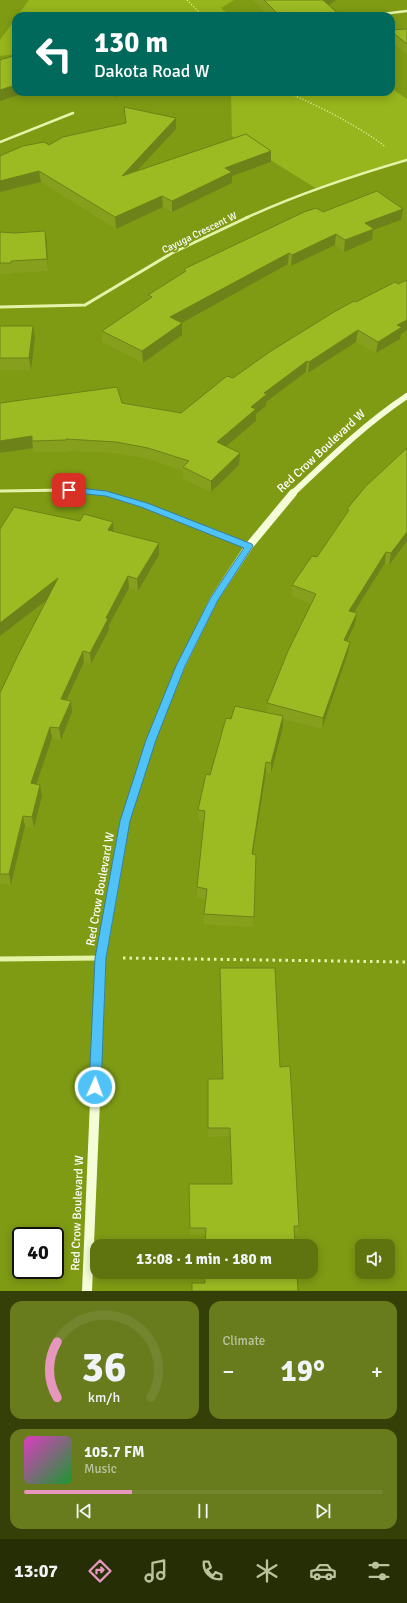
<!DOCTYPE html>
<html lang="en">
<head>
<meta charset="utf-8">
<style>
	body { margin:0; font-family:Signika,sans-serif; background:#687c1d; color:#f1f3f6; height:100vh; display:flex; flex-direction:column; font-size:15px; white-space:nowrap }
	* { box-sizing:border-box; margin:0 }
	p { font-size:13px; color:#bac39e }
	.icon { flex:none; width:22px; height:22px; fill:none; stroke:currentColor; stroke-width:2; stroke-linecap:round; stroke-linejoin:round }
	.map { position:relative; height:1291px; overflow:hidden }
	.side { display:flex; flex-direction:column; gap:10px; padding:10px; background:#344008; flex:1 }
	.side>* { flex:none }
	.guide { position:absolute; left:12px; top:12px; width:383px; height:84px; border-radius:12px; box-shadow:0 2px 10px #0003; background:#00695c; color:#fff; overflow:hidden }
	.fabs { position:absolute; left:355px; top:1239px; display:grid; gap:8px }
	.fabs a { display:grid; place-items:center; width:40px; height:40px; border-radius:8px; background:#5f740f; box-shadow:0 2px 10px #0003; font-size:20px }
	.speed { position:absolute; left:12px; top:1227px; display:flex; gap:8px; font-size:20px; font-weight:700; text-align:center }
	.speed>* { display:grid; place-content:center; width:52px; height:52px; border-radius:50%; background:#5f740f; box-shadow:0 2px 10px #0003; line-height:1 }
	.speed .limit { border:2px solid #111; border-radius:6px; background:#fff; color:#111 }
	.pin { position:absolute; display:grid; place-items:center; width:34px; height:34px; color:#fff; margin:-17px; border-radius:8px; box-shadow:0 2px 6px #0006 }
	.me { position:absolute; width:44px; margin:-22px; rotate:2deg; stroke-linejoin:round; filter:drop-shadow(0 0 3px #0008) }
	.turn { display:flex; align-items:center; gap:14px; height:84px; padding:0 16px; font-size:18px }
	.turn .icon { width:52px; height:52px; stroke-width:2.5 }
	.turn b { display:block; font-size:28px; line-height:34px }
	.big { font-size:30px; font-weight:800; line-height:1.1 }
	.side .tile { flex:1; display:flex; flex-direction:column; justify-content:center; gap:6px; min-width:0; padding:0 14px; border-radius:12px; background:#687c1d }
	.side .dial { align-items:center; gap:0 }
	.dial svg { height:104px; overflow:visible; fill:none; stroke:#73862f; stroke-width:7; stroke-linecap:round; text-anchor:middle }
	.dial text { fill:#f1f3f6; stroke:none }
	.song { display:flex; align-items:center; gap:12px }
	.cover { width:48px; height:48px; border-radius:6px; background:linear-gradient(135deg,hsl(310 70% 55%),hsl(130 70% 35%)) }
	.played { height:4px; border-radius:2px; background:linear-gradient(90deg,#e797bd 30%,#73862f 30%) }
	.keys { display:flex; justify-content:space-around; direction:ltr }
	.heat { display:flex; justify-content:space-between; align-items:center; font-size:22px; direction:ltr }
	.side .tiles { flex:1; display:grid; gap:10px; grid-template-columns:1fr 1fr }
	.tile:last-child { grid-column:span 2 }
	.trip { position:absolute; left:90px; top:1239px; width:228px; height:40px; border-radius:12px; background:#5f740f; box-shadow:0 2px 10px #0003; font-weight:800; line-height:40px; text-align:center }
	.tabs { display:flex; height:64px; justify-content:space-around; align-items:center; background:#262e06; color:#bac39e }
	.tabs .icon { width:28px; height:28px }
	.tabs .current { color:#e797bd }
	.tabs b { font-size:18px; color:#f1f3f6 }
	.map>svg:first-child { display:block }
	.green { fill:#97b51c }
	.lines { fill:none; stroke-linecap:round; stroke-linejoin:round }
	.path-far1 { stroke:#e5f3a8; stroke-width:1.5; stroke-dasharray:1 2; stroke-linecap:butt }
	.path { stroke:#e5f3a8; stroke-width:3; stroke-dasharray:2.5 4; stroke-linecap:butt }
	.street-far3 { stroke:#e5f3a8; stroke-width:2.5 }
	.street-far2 { stroke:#e5f3a8; stroke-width:3 }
	.street-far1 { stroke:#e5f3a8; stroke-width:4 }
	.street { stroke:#e5f3a8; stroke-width:5 }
	.secondary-far2 { stroke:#f5fdd8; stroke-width:6 }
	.secondary-far1 { stroke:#f5fdd8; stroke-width:8 }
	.secondary { stroke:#f5fdd8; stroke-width:10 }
	.wall { fill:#86a01d }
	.shaded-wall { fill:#6d8218 }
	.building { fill:#9cba22; stroke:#6d8218 }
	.route { fill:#4fc3f7; stroke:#337fa1 }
	.labels { text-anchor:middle; stroke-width:4; stroke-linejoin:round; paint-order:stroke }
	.far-street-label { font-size:10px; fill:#fff; stroke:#7f9b14 }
	.street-label { font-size:12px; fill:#fff; stroke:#7f9b14 }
</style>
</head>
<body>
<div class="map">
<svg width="407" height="1291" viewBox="0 0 407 1291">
	<rect width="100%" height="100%" fill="#7f9b14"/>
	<g class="green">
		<path d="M29,0H234L221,8L231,16H17Z"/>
		<path d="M16,18V54L0,56V40Z"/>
		<path d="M391,88L407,99V160L317,189L232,136L231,93L229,92H391Z"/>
	</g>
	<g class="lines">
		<g class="path-far1">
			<path d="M187,0L203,16"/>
			<path d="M286,92C321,107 355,124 386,147"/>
		</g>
		<path class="path" d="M123,958L407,962"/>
		<g class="street-far3">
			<path d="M382,14L407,11"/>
			<path d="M0,142L73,113"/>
			<path d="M246,218C298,194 352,176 407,160"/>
		</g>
		<g class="street-far2">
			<path d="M0,307L85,305L172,253L248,217"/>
			<path d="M0,491L69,490L105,494"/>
		</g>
		<path class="street-far1" d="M96,493L106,494L144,505L249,546"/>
		<path class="street" d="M0,959L100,958"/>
		<path class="secondary-far2" d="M292,494C329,459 365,424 407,396"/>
		<path class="secondary-far1" d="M121,845L125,821L151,740L181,666L214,599L249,546L293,493"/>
		<path class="secondary" d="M87,1291L101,958L121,844"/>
	</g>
	<g class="wall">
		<path d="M253,0H336L328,5L341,16H269Z"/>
		<path d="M407,29V54L391,41V30Z"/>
		<path d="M104,92H146L113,97Z"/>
		<path d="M124,107L176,129L137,170L271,162L232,176V183L172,212L163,207L116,229L41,182L0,192L49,145L125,124Z"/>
		<path d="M323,212L401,220L373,230L372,240L344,252L335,245L291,266L288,264L182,323V335L143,363L102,342V331L148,300V295L184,272V269Z"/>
		<path d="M0,232L47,242L48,271L13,273V274H0Z"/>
		<path d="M334,312L401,334L400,339L376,353L356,342L308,373L306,372L266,402V406L256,414V421L226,446L239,465L211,492L183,479V471L148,459L117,453L68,451V452H33V448L0,453L122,403L181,413L233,378Z"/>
		<path d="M0,326L35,338L31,370H0Z"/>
		<path d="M407,448V541L389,565L385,563L354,612L357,613L355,624L347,641L348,653L322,729L283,719V727L271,774L266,773L253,854L256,855L253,927L204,924V914L206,899L197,898V887L204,822L199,821L198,810L231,719L267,713V703L311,604L292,596V585L317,557L346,513L347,509Z"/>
		<path d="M80,521L113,522L114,531L159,543V555L138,591L129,588L109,625V630L91,664L84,662L67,700L72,712L61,740L52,738L36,784L40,785L42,796L34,828L25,826L11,885L0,884V693L47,600L0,636V529Z"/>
		<path d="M220,968L280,1067L299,1226L298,1233L190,1235L189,1184H231L230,1136L208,1137V1079H223Z"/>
	</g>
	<g class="shaded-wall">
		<path d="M322,0H336L322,10Z"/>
		<path d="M16,85V92H28L0,101V90Z"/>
		<path d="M113,92H146L113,97Z"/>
		<path d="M176,118V129L122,187V176Z"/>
		<path d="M271,151V162L232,176V183L172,212V201L225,168Z"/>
		<path d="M39,171L41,182L0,192V181Z"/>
		<path d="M162,196L163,207L116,229L115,217Z"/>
		<path d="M403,209L401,220L373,230L372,240L344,252L345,240L365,223Z"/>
		<path d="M45,231L47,242L48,271L47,259Z"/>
		<path d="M336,234L335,245L291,266L292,255Z"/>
		<path d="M289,253L288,264L171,329L170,317Z"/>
		<path d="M407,320V330L401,334L400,339L376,353L378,342L397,325Z"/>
		<path d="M182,323V335L143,363L142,351Z"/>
		<path d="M33,326L35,338L31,370L29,358Z"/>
		<path d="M358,330L356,342L308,373L309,362Z"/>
		<path d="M307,361L306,372L266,402V406L256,414V421L217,454V442L251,407L264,393Z"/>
		<path d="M32,436V441L33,448L0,453V441Z"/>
		<path d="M240,453L239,465L211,492V481Z"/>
		<path d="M113,522L114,534L108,530Z"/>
		<path d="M407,532V541L389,565L391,553Z"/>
		<path d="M159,543V555L138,591L137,579Z"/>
		<path d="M386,552L385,563L348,622L349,611Z"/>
		<path d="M128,576L129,588L109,625V630L91,664L90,653L106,618Z"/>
		<path d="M58,578L60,590L0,636V623Z"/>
		<path d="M357,613L355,624L342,652L344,640Z"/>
		<path d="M350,642L348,653L322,729L323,718Z"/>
		<path d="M83,651L84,662L62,710L61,699Z"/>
		<path d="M71,701L72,712L61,740L59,728Z"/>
		<path d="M283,716V727L271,774V763Z"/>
		<path d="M50,727L52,738L33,794L31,783Z"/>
		<path d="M266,762V773L251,865L252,854Z"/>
		<path d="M40,785L42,796L34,828L32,817Z"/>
		<path d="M23,816L25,826L11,885L9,874Z"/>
	</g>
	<g class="building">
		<path d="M264,0H323L341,16H280Z"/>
		<path d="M407,29V44L391,31V30Z"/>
		<path d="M16,55V85L0,90V60Z"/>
		<path d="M124,107L176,118L122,176L246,134L271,151L225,168L232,172L172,201L162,196L115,217L39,171L0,181V156L23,146L44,142L49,145L63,137L126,123Z"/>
		<path d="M377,191L403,209L365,223L374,229L345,240L336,234L292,255L289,253L170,317L182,323L142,351L102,331L152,297L148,295L186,271L184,269L304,212L316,208L323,212Z"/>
		<path d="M45,231L47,259L11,261V263H0V232L15,233Z"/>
		<path d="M407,280V320L397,325L402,327L378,342L358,330L309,362L307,361L264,393L267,394L251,407L256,409L217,442L240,453L211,481L183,467L189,461L148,448L116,442L66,439V440L32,441V436L0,441V403L117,387L122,403L181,413L227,376L233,378L271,351L334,312L354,301L356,302L395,282L398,284Z"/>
		<path d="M0,326H33L29,358H0Z"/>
		<path d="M407,448V532L391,553L386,552L349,611L357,613L344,640L350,642L323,718L267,703L288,651L316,594L292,585L312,556L317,557L349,510L347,509L366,486Z"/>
		<path d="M14,507L80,521L84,514L113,522L108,530L159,543L137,579L128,576L106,618L108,619L90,653L83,651L61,699L71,701L59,728L50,727L31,783L40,785L32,817L23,816L9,874H0V693L18,655L58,578L0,623V529Z"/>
		<path d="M235,706L283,716L271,763L266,762L252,854L256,855L254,917L204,914L207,889L197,887L205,811L198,810L206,774L210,775L226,718L231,719Z"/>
		<path d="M220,968H275L280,1067L290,1066L299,1226H294L295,1246H205L206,1228H190L189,1184H232L230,1128H208V1079H223Z"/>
		<path d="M205,1272H297L298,1291H192V1283H205Z"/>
	</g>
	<path class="route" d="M69,487L106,491L147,503L252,544L253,546L218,600L185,666L156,740L130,821L106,958L101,1087L99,1091L95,1092L90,1091L89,1087L95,958L120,821L146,740L176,666L211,597L244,548L141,507L106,496L66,492L65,490Z"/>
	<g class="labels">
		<g class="far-street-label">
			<text transform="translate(199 232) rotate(-26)" y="4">Cayuga Crescent W</text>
		</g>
		<g class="street-label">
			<text transform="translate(321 451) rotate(-43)" y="4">Red Crow Boulevard W</text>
			<text transform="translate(100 889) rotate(-80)" y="4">Red Crow Boulevard W</text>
			<text transform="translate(77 1213) rotate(-88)" y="4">Red Crow Boulevard W</text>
		</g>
	</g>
</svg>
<div class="fabs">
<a><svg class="icon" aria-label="sound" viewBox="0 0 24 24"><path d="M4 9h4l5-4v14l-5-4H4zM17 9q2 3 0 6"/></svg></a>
</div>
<div class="speed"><div class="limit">40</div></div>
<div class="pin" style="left:69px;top:490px;background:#d93025"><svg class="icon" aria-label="arrive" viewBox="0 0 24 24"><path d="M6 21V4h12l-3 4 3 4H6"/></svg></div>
<svg class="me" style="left:95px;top:1087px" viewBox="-20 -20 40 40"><circle r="17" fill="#4fc3f7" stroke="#fff" stroke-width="3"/><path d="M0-11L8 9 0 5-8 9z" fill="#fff"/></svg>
<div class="trip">13:08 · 1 min · 180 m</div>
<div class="guide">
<div class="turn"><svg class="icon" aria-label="left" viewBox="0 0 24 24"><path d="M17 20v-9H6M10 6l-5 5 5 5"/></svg><div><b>130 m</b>Dakota Road W</div></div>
</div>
</div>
<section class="side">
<div class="tiles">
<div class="tile dial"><svg viewBox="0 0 100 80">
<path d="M14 69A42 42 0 1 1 86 69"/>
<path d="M14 69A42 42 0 0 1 14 26" stroke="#e797bd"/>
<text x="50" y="56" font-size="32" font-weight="700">36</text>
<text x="50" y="72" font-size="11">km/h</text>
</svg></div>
<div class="tile"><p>Climate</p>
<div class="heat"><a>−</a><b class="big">19°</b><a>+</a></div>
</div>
<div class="tile">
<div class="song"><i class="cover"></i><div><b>105.7 FM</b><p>Music</p></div></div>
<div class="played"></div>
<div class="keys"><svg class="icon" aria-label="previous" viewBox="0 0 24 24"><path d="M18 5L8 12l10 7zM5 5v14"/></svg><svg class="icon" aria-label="pause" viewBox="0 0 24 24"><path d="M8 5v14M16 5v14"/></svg><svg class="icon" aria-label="next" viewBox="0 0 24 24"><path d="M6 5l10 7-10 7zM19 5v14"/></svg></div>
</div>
</div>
</section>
<nav class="tabs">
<b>13:07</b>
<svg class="icon current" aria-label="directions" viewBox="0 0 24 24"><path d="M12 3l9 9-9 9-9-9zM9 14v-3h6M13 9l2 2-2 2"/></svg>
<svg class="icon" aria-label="music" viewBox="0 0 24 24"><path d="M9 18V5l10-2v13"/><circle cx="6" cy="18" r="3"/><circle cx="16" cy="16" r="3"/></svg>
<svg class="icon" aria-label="phone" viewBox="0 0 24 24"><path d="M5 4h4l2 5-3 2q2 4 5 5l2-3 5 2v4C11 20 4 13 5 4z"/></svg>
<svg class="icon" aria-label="climate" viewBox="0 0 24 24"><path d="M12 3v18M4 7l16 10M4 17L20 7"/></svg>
<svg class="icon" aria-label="car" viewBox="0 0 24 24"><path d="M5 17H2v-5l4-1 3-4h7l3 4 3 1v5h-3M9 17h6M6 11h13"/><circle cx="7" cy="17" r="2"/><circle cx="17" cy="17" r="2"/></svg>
<svg class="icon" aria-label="filters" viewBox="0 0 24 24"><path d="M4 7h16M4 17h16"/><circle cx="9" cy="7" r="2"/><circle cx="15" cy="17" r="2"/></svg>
</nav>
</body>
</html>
